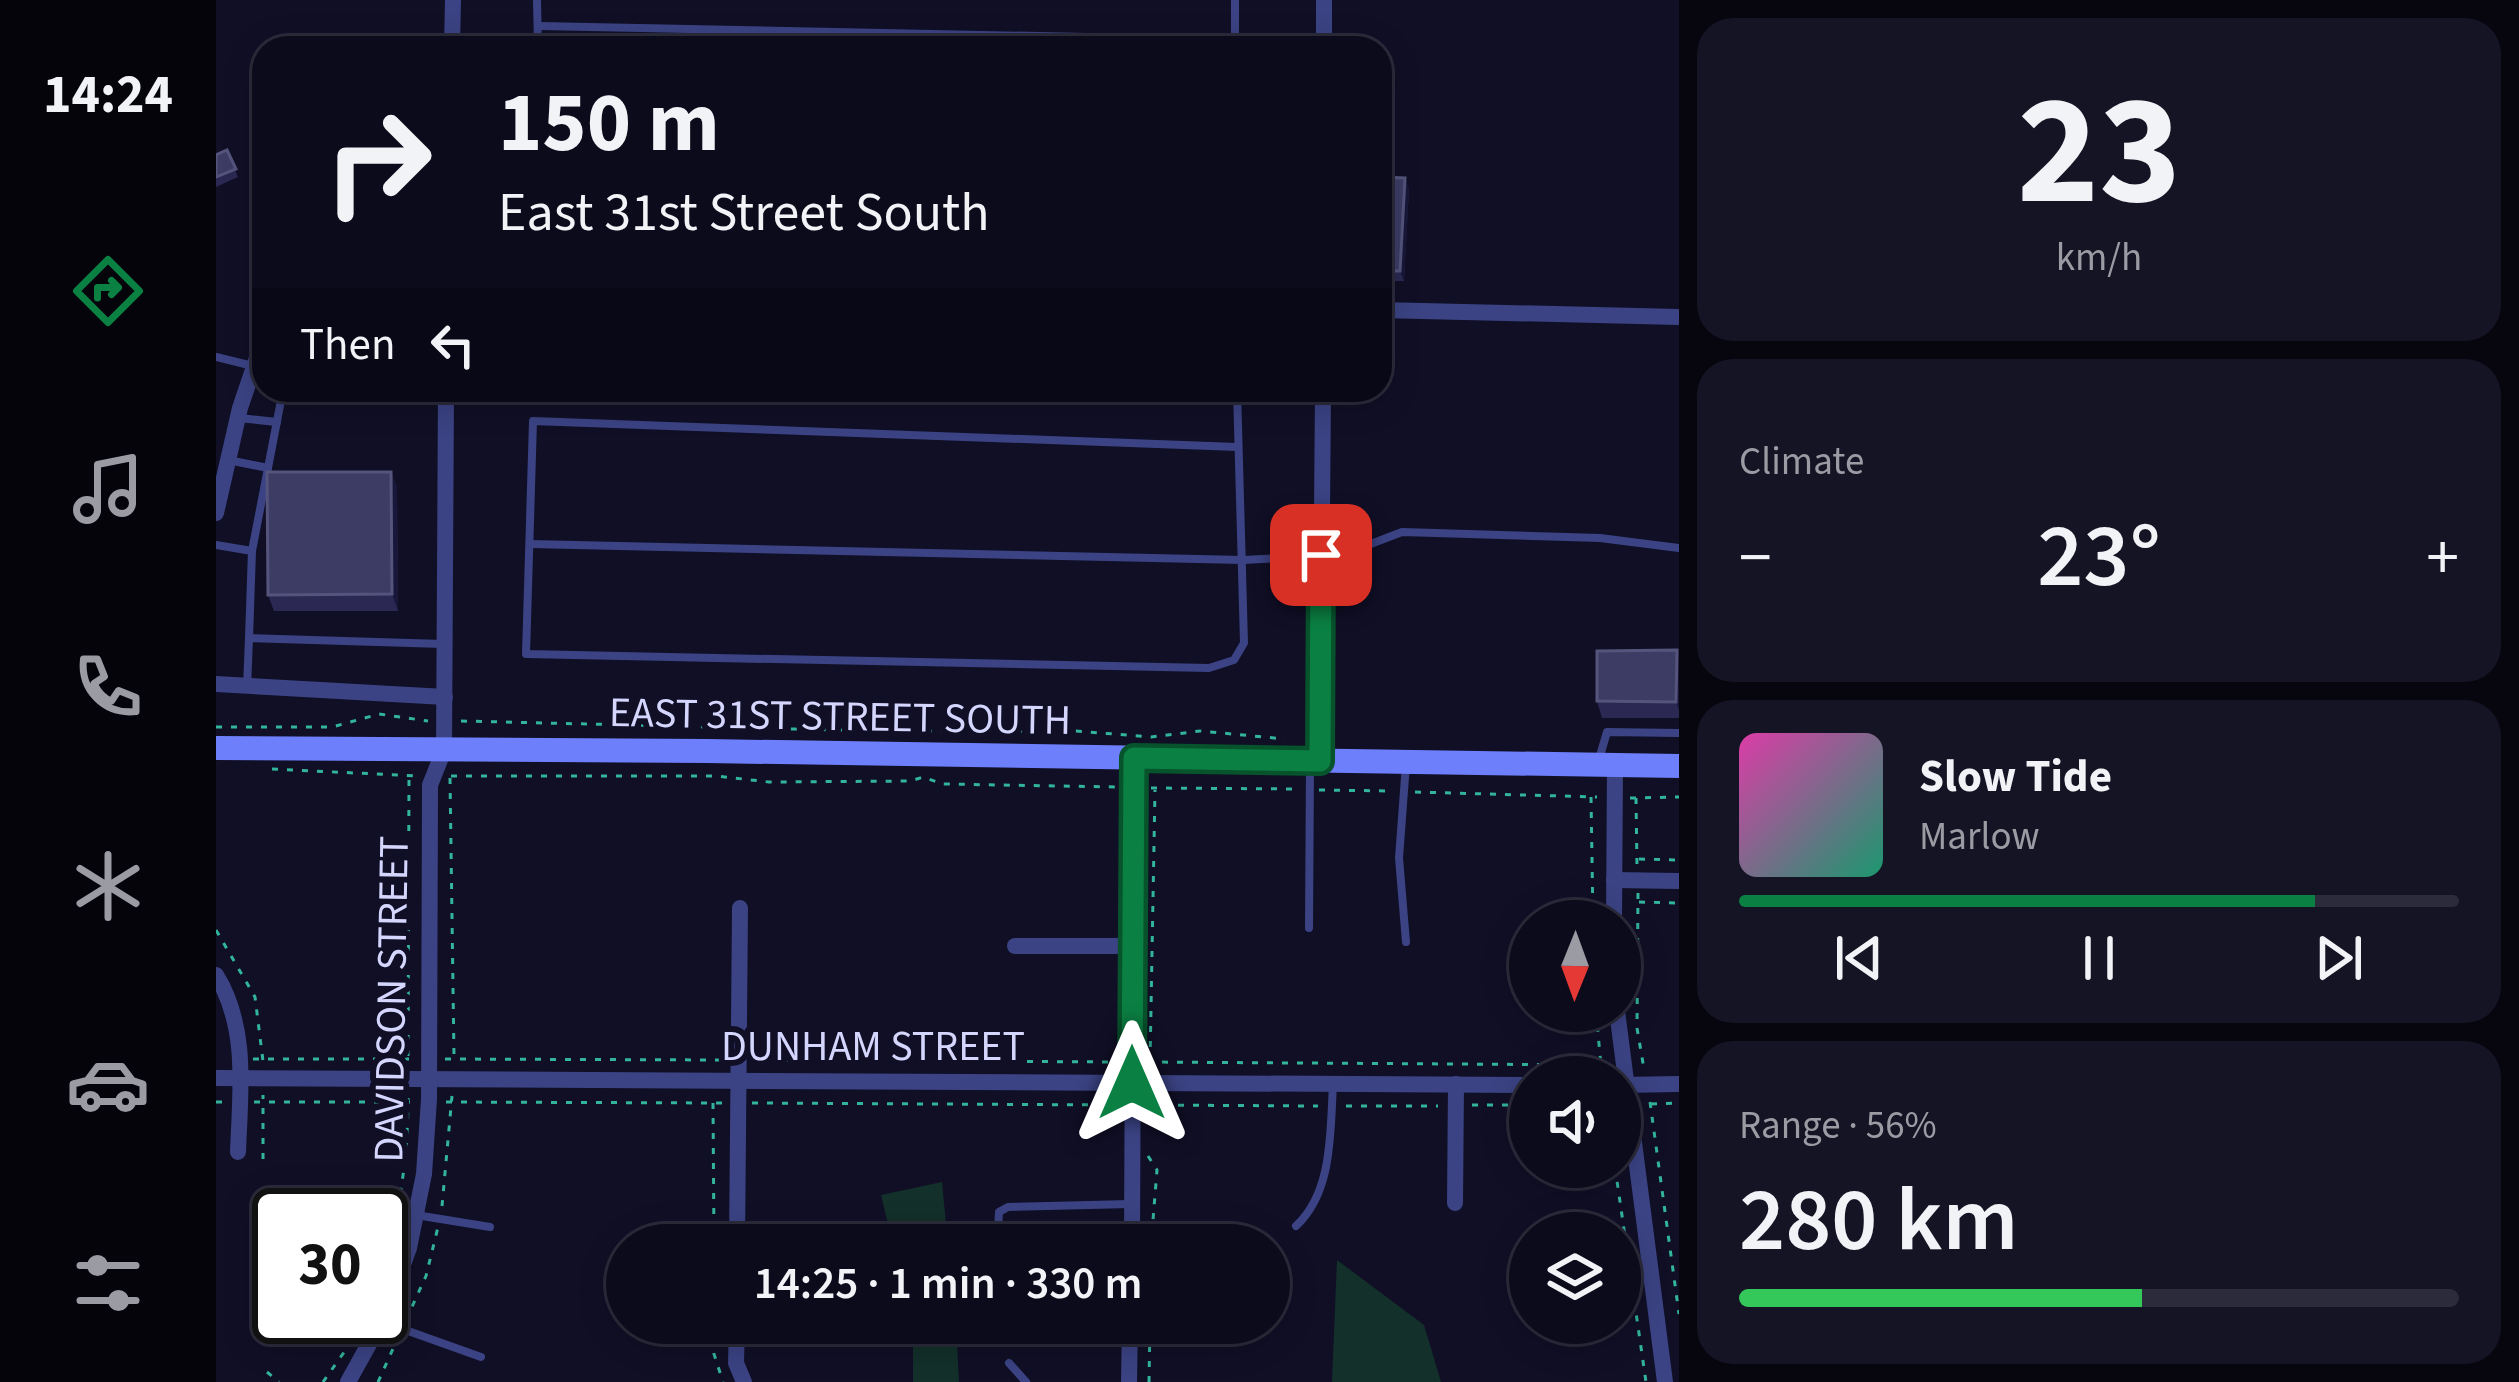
<!DOCTYPE html>
<html lang="en">
<head>
<meta charset="utf-8">
<style>
	body { margin:0; font-family:"Source Sans 3",sans-serif; background:#151425; color:#f1f3f6; height:100vh; display:flex; flex-direction:column; font-size:45px; white-space:nowrap }
	* { box-sizing:border-box; margin:0 }
	p { font-size:39px; color:#9a9ba3 }
	.icon { flex:none; width:66px; height:66px; fill:none; stroke:currentColor; stroke-width:2; stroke-linecap:round; stroke-linejoin:round }
	.map { position:relative; flex:1; overflow:hidden }
	.sheet { display:flex; flex-direction:column; gap:18px; padding:18px; background:#07060f; width:840px }
	.sheet>* { flex:none }
	.hud { position:absolute; left:36px; top:36px; width:1140px; height:366px; border-radius:36px; box-shadow:0 6px 30px #0003,0 0 0 3px #2c2b3b; background:#0c0b1c; color:#f1f3f6; overflow:hidden }
	.needle { width:78px; rotate:181deg }
	.tools { position:absolute; left:1293px; top:900px; display:grid; gap:24px }
	.tools a { display:grid; place-items:center; width:132px; height:132px; border-radius:50%; background:#0c0b1c; box-shadow:0 6px 30px #0003,0 0 0 3px #2c2b3b; font-size:60px }
	.speed { position:absolute; left:36px; top:1188px; display:flex; gap:24px; font-size:60px; font-weight:700; text-align:center }
	.speed>* { display:grid; place-content:center; width:156px; height:156px; border-radius:50%; background:#0c0b1c; box-shadow:0 6px 30px #0003,0 0 0 3px #2c2b3b; line-height:1 }
	.speed .limit { border:6px solid #111; border-radius:18px; background:#fff; color:#111 }
	.pin { position:absolute; display:grid; place-items:center; width:102px; height:102px; color:#fff; margin:-51px; border-radius:24px; box-shadow:0 6px 18px #0006 }
	.me { position:absolute; width:132px; margin:-66px; rotate:0deg; stroke-linejoin:round; filter:drop-shadow(0 0 9px #0008) }
	.turn { display:flex; align-items:center; gap:42px; height:252px; padding:0 48px; font-size:54px }
	.turn .icon { width:156px; height:156px; stroke-width:2.5 }
	.turn b { display:block; font-size:84px; line-height:102px }
	.then { display:flex; align-items:center; height:114px; padding:0 48px; background:#0003; gap:24px; font-size:45px }
	.big { font-size:90px; font-weight:600; line-height:1.1 }
	.sheet .card { flex:1; display:flex; flex-direction:column; justify-content:center; gap:18px; min-width:0; padding:0 42px; border-radius:36px; background:#151425 }
	.sheet .dial { align-items:center; gap:0 }
	.dial b { font-size:156px; line-height:1 }
	.song { display:flex; align-items:center; gap:36px }
	.cover { width:144px; height:144px; border-radius:18px; background:linear-gradient(135deg,hsl(320 70% 55%),hsl(160 70% 35%)) }
	.played { height:12px; border-radius:6px; background:linear-gradient(90deg,#0b8043 80%,#2c2b3b 80%) }
	.keys { display:flex; justify-content:space-around; direction:ltr }
	.heat { display:flex; justify-content:space-between; align-items:center; font-size:66px; direction:ltr }
	.charge { height:18px; border-radius:9px; background:linear-gradient(90deg,#34c759 56%,#2c2b3b 0) }
	.trip { position:absolute; left:390px; top:1224px; width:684px; height:120px; border-radius:60px; background:#0c0b1c; box-shadow:0 6px 30px #0003,0 0 0 3px #2c2b3b; font-weight:600; line-height:120px; text-align:center }
	main { display:flex; flex:1; min-height:0 }
	.tabs { display:flex; flex-direction:column; width:216px; justify-content:space-around; align-items:center; background:#05040b; color:#9a9ba3 }
	.tabs .icon { width:84px; height:84px }
	.tabs .current { color:#0b8043 }
	.tabs b { font-size:54px; color:#f1f3f6 }
	.map>svg:first-child { display:block }
	.green { fill:#13302a }
	.lines { fill:none; stroke-linecap:round; stroke-linejoin:round }
	.path { stroke:#32b59b; stroke-width:3; stroke-dasharray:6 9; stroke-linecap:butt }
	.lane { stroke:#3b4384; stroke-width:8 }
	.street { stroke:#3b4384; stroke-width:16 }
	.secondary { stroke:#6e7ffc; stroke-width:24 }
	.wall { fill:#2b2953 }
	.shaded-wall { fill:#181739 }
	.building { fill:#3d3c65; stroke:#55547d; stroke-width:3 }
	.route-casing { stroke:#07532c; stroke-width:30 }
	.route { stroke:#0b8043; stroke-width:21 }
	.labels { text-anchor:middle; stroke-width:12; stroke-linejoin:round; paint-order:stroke }
	.street-label { font-size:42px; fill:#d5d6fe; stroke:#100f26 }
</style>
</head>
<body>
<main>
<nav class="tabs">
<b>14:24</b>
<svg class="icon current" aria-label="directions" viewBox="0 0 24 24"><path d="M12 3l9 9-9 9-9-9zM9 14v-3h6M13 9l2 2-2 2"/></svg>
<svg class="icon" aria-label="music" viewBox="0 0 24 24"><path d="M9 18V5l10-2v13"/><circle cx="6" cy="18" r="3"/><circle cx="16" cy="16" r="3"/></svg>
<svg class="icon" aria-label="phone" viewBox="0 0 24 24"><path d="M5 4h4l2 5-3 2q2 4 5 5l2-3 5 2v4C11 20 4 13 5 4z"/></svg>
<svg class="icon" aria-label="climate" viewBox="0 0 24 24"><path d="M12 3v18M4 7l16 10M4 17L20 7"/></svg>
<svg class="icon" aria-label="car" viewBox="0 0 24 24"><path d="M5 17H2v-5l4-1 3-4h7l3 4 3 1v5h-3M9 17h6M6 11h13"/><circle cx="7" cy="17" r="2"/><circle cx="17" cy="17" r="2"/></svg>
<svg class="icon" aria-label="filters" viewBox="0 0 24 24"><path d="M4 7h16M4 17h16"/><circle cx="9" cy="7" r="2"/><circle cx="15" cy="17" r="2"/></svg>
</nav>
<div class="map">
<svg width="1463" height="1382" viewBox="0 0 1463 1382">
	<rect width="100%" height="100%" fill="#100f26"/>
	<g class="green">
		<path d="M726,1182L732,1245H677L665,1195Z"/>
		<path d="M1121,1260L1208,1325L1225,1382H1116Z"/>
		<path d="M697,1323H740L743,1382H697Z"/>
	</g>
	<g class="lines">
		<g class="path">
			<path d="M245,721L663,731H860L935,737L984,731L1069,739"/>
			<path d="M0,727H116L163,714L212,721"/>
			<path d="M56,769L202,776"/>
			<path d="M235,776H501L553,782L695,781L707,777L727,784L902,787"/>
			<path d="M234,778L238,1057"/>
			<path d="M935,788L1082,789"/>
			<path d="M1103,790L1178,791"/>
			<path d="M1199,792L1381,797"/>
			<path d="M1375,797L1377,921"/>
			<path d="M1414,798L1463,797"/>
			<path d="M1420,798L1421,866"/>
			<path d="M1423,859L1463,860"/>
			<path d="M1422,893L1421,1028L1428,1069"/>
			<path d="M1423,902L1463,903"/>
			<path d="M0,930L39,997L47,1061"/>
			<path d="M1380,1011L1386,1077"/>
			<path d="M192,1056L193,778"/>
			<path d="M37,1059H196"/>
			<path d="M229,1059L508,1060"/>
			<path d="M541,1060L904,1062"/>
			<path d="M931,1062L1390,1065"/>
			<path d="M934,1062L939,790"/>
			<path d="M0,1102H10"/>
			<path d="M38,1102H196"/>
			<path d="M230,1102L508,1103"/>
			<path d="M1434,1102L1463,1314"/>
			<path d="M497,1103L498,1245"/>
			<path d="M536,1103L898,1105"/>
			<path d="M1435,1104L1463,1103"/>
			<path d="M932,1105L1102,1106"/>
			<path d="M1256,1105H1314"/>
			<path d="M1130,1106H1222"/>
			<path d="M932,1156L941,1170L935,1245"/>
			<path d="M47,1159V1095"/>
			<path d="M1399,1167L1430,1382"/>
			<path d="M226,1206L236,1096"/>
			<path d="M165,1266C185,1215 192,1151 192,1096"/>
			<path d="M190,1320L210,1276L222,1227"/>
			<path d="M498,1323V1354L507,1382"/>
			<path d="M51,1372L63,1382"/>
			<path d="M107,1382L136,1341L145,1317"/>
			<path d="M162,1382L181,1340"/>
			<path d="M933,1382L934,1323"/>
		</g>
		<g class="lane">
			<path d="M321,0L322,48"/>
			<path d="M1019,0V48"/>
			<path d="M322,26L1019,40"/>
			<path d="M0,357L37,366"/>
			<path d="M1021,390L1028,643L1018,660L993,668L310,654L317,421L1021,447"/>
			<path d="M22,418L61,422"/>
			<path d="M12,460L52,468"/>
			<path d="M314,544L1027,560L1126,555L1186,532L1384,538L1463,548"/>
			<path d="M0,545L36,551"/>
			<path d="M33,638L36,551L67,390"/>
			<path d="M31,687L33,638L227,644"/>
			<path d="M1383,759L1391,732L1463,733"/>
			<path d="M1093,928L1094,763"/>
			<path d="M1190,942L1183,858L1190,764"/>
			<path d="M200,1215L274,1227"/>
			<path d="M1080,1226C1117,1192 1114,1132 1117,1085"/>
			<path d="M782,1229L783,1212L792,1207L915,1204"/>
			<path d="M167,1322L265,1357"/>
			<path d="M793,1363L810,1382"/>
		</g>
		<g class="street">
			<path d="M236,48L237,0"/>
			<path d="M1108,48V0"/>
			<path d="M1164,310L1463,317"/>
			<path d="M0,513L24,408L48,337"/>
			<path d="M0,684L229,697"/>
			<path d="M1104,761L1107,390"/>
			<path d="M1398,880L1463,881"/>
			<path d="M1398,921L1399,765"/>
			<path d="M799,946H916"/>
			<path d="M0,975C33,1028 24,1093 22,1152"/>
			<path d="M1401,1011L1449,1382"/>
			<path d="M0,1078L1314,1085"/>
			<path d="M1404,1085L1463,1084"/>
			<path d="M1239,1203L1240,1084"/>
			<path d="M521,1245L524,908"/>
			<path d="M916,1245L918,758"/>
			<path d="M521,1323L520,1363L528,1382"/>
			<path d="M132,1382L168,1317L193,1248L208,1174L213,1099L214,785L228,750L230,390"/>
			<path d="M913,1382L914,1323"/>
		</g>
		<path class="secondary" d="M0,748L491,751L1463,766"/>
	</g>
	<g class="wall">
		<path d="M11,150L22,177L0,187V155Z"/>
		<path d="M1165,177L1189,178L1193,189L1188,281H1166L1164,275Z"/>
		<path d="M175,472L181,488L182,611H58L52,595Z"/>
		<path d="M1461,650L1463,656V718H1386L1381,701Z"/>
	</g>
	<g class="shaded-wall">
		<path d="M1189,178L1193,189L1188,281L1184,271Z"/>
		<path d="M175,472L181,488L182,611L176,594Z"/>
		<path d="M1461,650L1463,656V710L1460,702Z"/>
	</g>
	<g class="building">
		<path d="M11,150L20,169L0,177V155Z"/>
		<path d="M1165,177L1189,178L1184,271H1164Z"/>
		<path d="M48,227V255L42,228Z"/>
		<path d="M51,472H175L176,594L52,595Z"/>
		<path d="M1461,650L1460,702L1381,701V651Z"/>
	</g>
	<g class="lines">
		<g class="route-casing">
			<path id="route" d="M916,1083L918,758L1104,761L1105,555"/>
		</g>
		<use href="#route" class="route"/>
	</g>
	<g class="labels">
		<g class="street-label">
			<text transform="translate(624 715) rotate(1)" y="15">EAST 31ST STREET SOUTH</text>
			<text transform="translate(174 999) rotate(-89)" y="15">DAVIDSON STREET</text>
			<text x="657" y="1060">DUNHAM STREET</text>
		</g>
	</g>
</svg>
<div class="tools">
<a><svg class="needle" viewBox="-14 -14 28 28"><path d="M0-13l5 13h-10z" fill="#e53935"/><path d="M0 13l5-13h-10z" fill="#9a9ba3"/></svg></a>
<a><svg class="icon" aria-label="sound" viewBox="0 0 24 24"><path d="M4 9h4l5-4v14l-5-4H4zM17 9q2 3 0 6"/></svg></a>
<a><svg class="icon" aria-label="layers" viewBox="0 0 24 24"><path d="M12 4l9 5-9 5-9-5zM3 14l9 5 9-5"/></svg></a>
</div>
<div class="speed"><div class="limit">30</div></div>
<div class="pin" style="left:1105px;top:555px;background:#d93025"><svg class="icon" aria-label="arrive" viewBox="0 0 24 24"><path d="M6 21V4h12l-3 4 3 4H6"/></svg></div>
<svg class="me" style="left:916px;top:1083px" viewBox="-20 -20 40 40"><path d="M0-17L14 15 0 8-14 15z" fill="#0b8043" stroke="#fff" stroke-width="4"/></svg>
<div class="trip">14:25 · 1 min · 330 m</div>
<div class="hud">
<div class="turn"><svg class="icon" aria-label="right" viewBox="0 0 24 24"><path d="M7 20v-9h11M14 6l5 5-5 5"/></svg><div><b>150 m</b>East 31st Street South</div></div>
<div class="then">Then<svg class="icon" aria-label="left" viewBox="0 0 24 24"><path d="M17 20v-9H6M10 6l-5 5 5 5"/></svg></div>
</div>
</div>
<section class="sheet">
<div class="card dial"><b>23</b><p>km/h</p></div>
<div class="card"><p>Climate</p>
<div class="heat"><a>−</a><b class="big">23°</b><a>+</a></div>
</div>
<div class="card">
<div class="song"><i class="cover"></i><div><b>Slow Tide</b><p>Marlow</p></div></div>
<div class="played"></div>
<div class="keys"><svg class="icon" aria-label="previous" viewBox="0 0 24 24"><path d="M18 5L8 12l10 7zM5 5v14"/></svg><svg class="icon" aria-label="pause" viewBox="0 0 24 24"><path d="M8 5v14M16 5v14"/></svg><svg class="icon" aria-label="next" viewBox="0 0 24 24"><path d="M6 5l10 7-10 7zM19 5v14"/></svg></div>
</div>
<div class="card"><p>Range · 56%</p><b class="big">280 km</b><div class="charge"></div></div>
</section>
</main>
</body>
</html>
